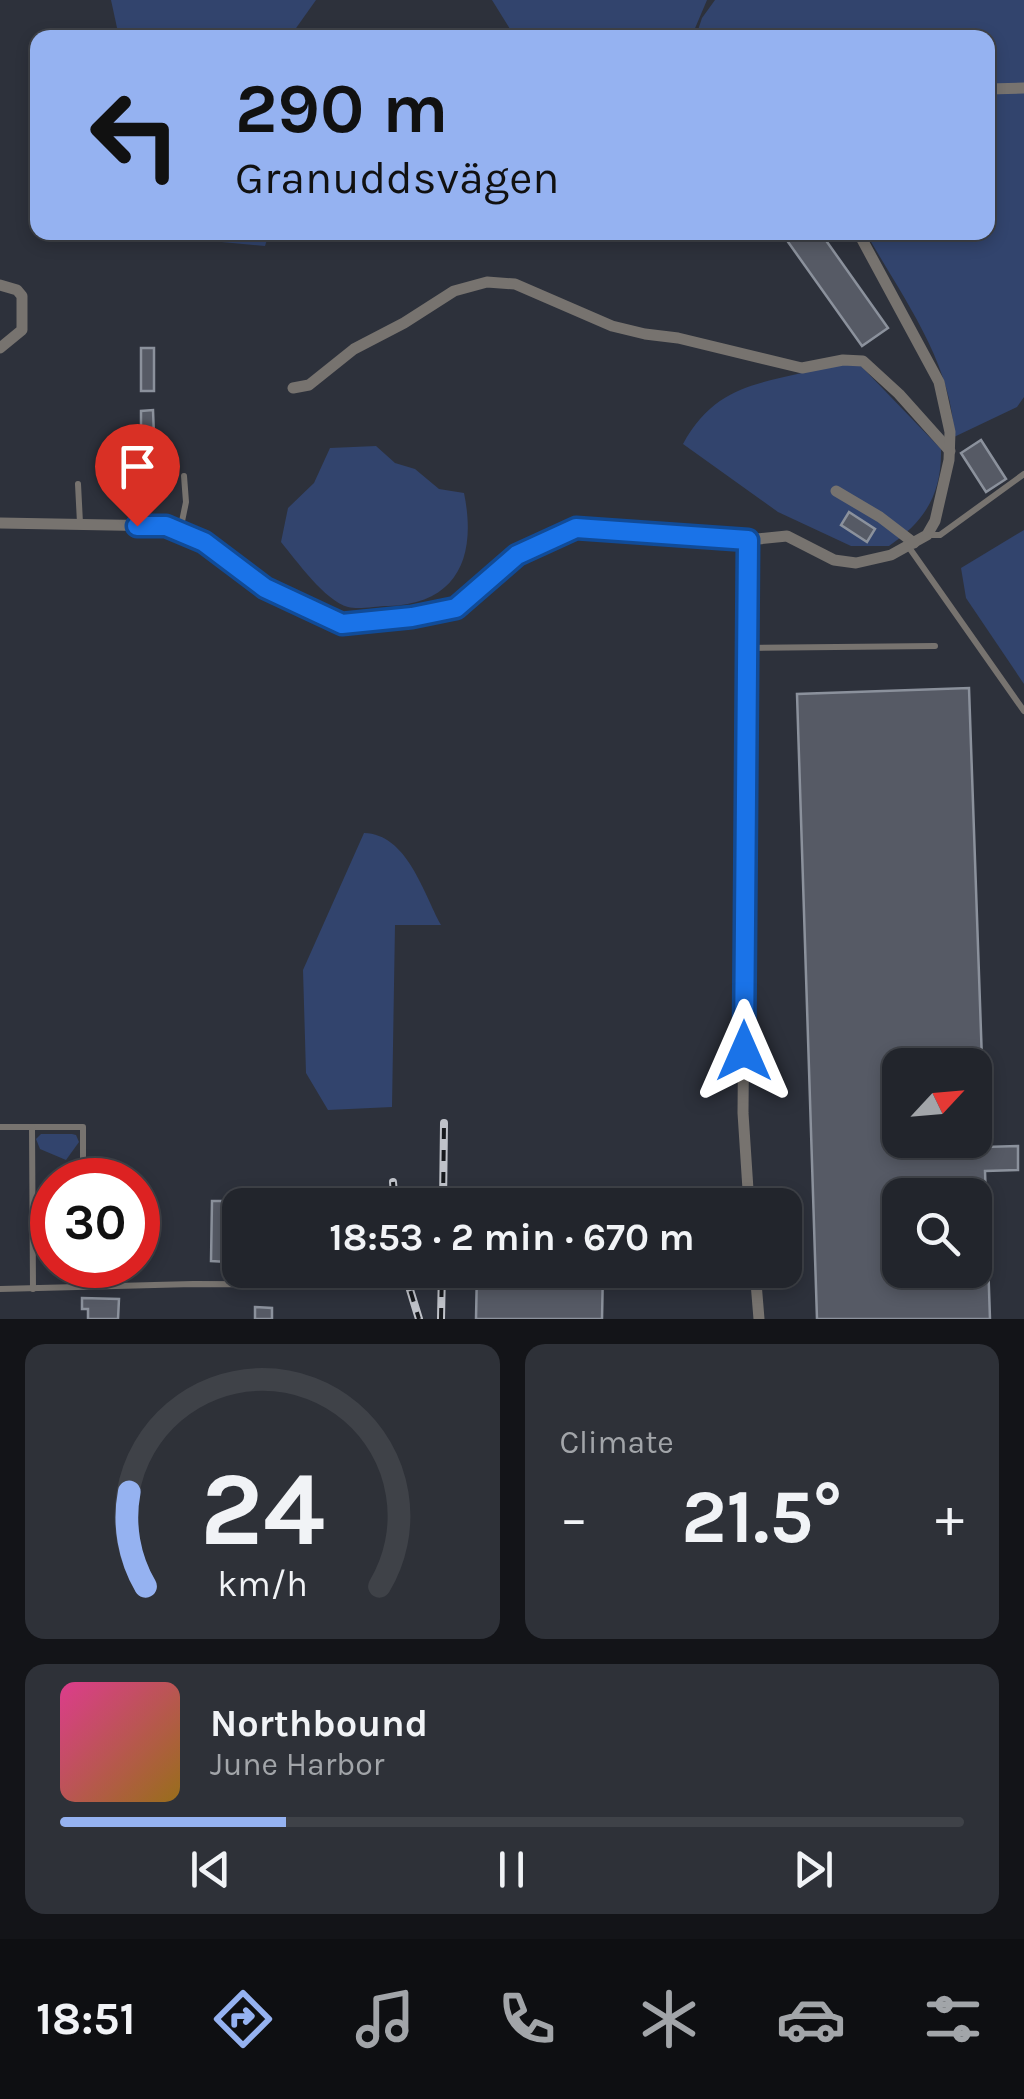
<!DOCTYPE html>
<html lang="en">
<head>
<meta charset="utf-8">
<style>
	body { margin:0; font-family:Karla,sans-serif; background:#2e3138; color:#f1f3f6; height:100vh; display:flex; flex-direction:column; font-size:38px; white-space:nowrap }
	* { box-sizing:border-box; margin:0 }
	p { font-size:32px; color:#a2a5a9 }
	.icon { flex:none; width:55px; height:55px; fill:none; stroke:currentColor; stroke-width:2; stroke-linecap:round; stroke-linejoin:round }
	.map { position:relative; height:1319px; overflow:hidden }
	.panel { display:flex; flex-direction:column; gap:25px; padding:25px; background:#131418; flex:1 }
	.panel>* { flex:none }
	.top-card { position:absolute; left:30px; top:30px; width:965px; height:210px; border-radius:20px; box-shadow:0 5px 15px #0003,0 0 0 2px #3f4248; background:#95b2f1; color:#111; overflow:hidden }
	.needle { width:65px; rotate:64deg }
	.tools { position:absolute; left:882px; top:1048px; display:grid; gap:20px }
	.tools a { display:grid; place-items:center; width:110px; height:110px; border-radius:20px; background:#22252c; box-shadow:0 5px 15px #0003,0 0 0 2px #3f4248; font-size:50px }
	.speed { position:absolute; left:30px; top:1158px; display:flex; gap:20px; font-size:50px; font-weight:700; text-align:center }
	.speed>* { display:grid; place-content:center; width:130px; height:130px; border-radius:50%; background:#22252c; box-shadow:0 5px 15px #0003,0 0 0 2px #3f4248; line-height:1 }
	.speed .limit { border:15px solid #d22; background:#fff; color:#111 }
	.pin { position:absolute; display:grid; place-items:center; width:85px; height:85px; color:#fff; margin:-102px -42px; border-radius:50% 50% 50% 0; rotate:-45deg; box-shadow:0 0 10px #0007 }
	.pin .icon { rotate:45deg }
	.me { position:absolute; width:110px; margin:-55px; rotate:0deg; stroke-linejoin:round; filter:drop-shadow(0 0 8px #0008) }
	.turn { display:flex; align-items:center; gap:35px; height:210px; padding:0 40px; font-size:45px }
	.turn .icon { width:130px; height:130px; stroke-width:2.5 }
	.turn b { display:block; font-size:70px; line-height:85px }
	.big { font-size:75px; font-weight:700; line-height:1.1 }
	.panel .card { flex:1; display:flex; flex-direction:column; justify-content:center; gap:15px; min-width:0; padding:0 35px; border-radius:20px; background:#2e3138 }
	.panel .dial { align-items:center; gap:0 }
	.dial svg { height:260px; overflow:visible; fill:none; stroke:#3f4248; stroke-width:7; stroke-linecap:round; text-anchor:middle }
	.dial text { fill:#f1f3f6; stroke:none }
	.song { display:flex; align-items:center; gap:30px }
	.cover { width:120px; height:120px; border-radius:15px; background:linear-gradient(135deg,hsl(330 70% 55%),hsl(40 70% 35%)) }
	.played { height:10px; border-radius:5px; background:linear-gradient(90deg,#95b2f1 25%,#3f4248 25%) }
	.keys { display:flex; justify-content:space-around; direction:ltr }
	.heat { display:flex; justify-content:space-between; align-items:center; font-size:55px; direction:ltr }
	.panel .tiles { flex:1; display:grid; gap:25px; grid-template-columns:1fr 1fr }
	.card:last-child { grid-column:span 2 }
	.trip { position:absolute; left:222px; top:1188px; width:580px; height:100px; border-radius:20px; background:#22252c; box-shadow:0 5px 15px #0003,0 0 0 2px #3f4248; font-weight:700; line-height:100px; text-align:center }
	.menu { display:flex; height:160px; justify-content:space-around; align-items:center; background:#0e0f12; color:#a2a5a9 }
	.menu .icon { width:70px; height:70px }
	.menu .active { color:#95b2f1 }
	.menu b { font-size:45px; color:#f1f3f6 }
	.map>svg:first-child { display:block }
	.green { fill:#32446d }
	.building { fill:#565a65; stroke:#8b919c; stroke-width:2.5; fill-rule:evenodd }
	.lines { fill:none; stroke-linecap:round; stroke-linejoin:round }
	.lane { stroke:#77736f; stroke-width:6 }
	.street { stroke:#77736f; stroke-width:11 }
	.rail-casing { stroke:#bfc2c9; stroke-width:8 }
	.rail { stroke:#17191d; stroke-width:4; stroke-dasharray:11; stroke-linecap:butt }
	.route-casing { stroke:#114b97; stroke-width:25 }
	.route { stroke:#1a73e8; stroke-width:18 }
</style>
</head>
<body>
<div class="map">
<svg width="1024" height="1319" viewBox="0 0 1024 1319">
	<rect width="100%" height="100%" fill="#2d313b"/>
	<g class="green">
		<path d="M111,0H316L289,38L119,37Z"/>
		<path d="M492,0H707L693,33L696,36L702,18L715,0H1024V397L1017,407L954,437C953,364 901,295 866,233L988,232V38L515,37Z"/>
		<path d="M126,233H269L265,246Z"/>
		<path d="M834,364L860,365L941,449C942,494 925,521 889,546H851L778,512L683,444C719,378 769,385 834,364Z"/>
		<path d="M376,446L395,463L415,469L439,489L464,493C477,556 458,604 388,606C376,606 359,610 348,607C325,601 296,560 281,542L288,508L314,483L330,448Z"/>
		<path d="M1024,530V684L966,598L961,568Z"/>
		<path d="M364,833C407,834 423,892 441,925H395L392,1107L328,1110L306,1073L303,970Z"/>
		<path d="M41,1134H72L76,1135L79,1142L66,1160L40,1149L36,1139Z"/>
	</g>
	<g class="building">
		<path d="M781,232H820L888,328L862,346Z"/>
		<rect x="141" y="348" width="13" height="43"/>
		<path d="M153,410L154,437H141V411Z"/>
		<path d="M981,440L1006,479L986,492L961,453Z"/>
		<rect x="144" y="472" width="24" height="15"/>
		<path d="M849,512L875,529L867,542L841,525Z"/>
		<path d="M969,688L985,1147L1018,1146V1170L985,1171L990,1319H817L797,694ZM900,1065H975V1140H900ZM900,1195H975V1270H900Z"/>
		<path d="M212,1201H223V1249H228V1262L211,1261Z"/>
		<path d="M477,1270H603L602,1319H476Z"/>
		<path d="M82,1298L119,1299L118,1319H88V1309H82Z"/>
		<path d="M255,1307L272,1308V1319H255Z"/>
	</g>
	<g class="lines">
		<g class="lane">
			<path d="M78,484L80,523"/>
			<path d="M180,531L186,502L184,476"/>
			<path d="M927,535H940L1024,474"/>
			<path d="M908,546L1024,711"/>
			<path d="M748,648L935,646"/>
			<path d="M0,1127H83V1180"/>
			<path d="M32,1127L33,1289"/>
			<path d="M82,1271V1265"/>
			<path d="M0,1289L193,1284L397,1285"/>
		</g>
		<g class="street">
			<path d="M988,89L1024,88"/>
			<path d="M0,285L17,290L22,296V330L0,348"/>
			<path d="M293,388L309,385L354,349L404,323L454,291L487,282L515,284L612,326L645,334L678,338L802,368L843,360L863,361L899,394L950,451"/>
			<path d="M836,491L880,517L914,543"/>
			<path d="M0,523L166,526L204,542L265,588L342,624L412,617L455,608L517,555L576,528L748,540L787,536L834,560L856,563L891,555L927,535L935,521L949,460L950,432L939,382L858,232"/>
			<path d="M748,540L743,1113L749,1205"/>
			<path d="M755,1270L759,1319"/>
		</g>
		<g class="rail-casing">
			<g id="rail">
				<path d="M393,1182L395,1205"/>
				<path d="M443,1205L444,1123"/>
				<path d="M404,1270L419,1319"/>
				<path d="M441,1319L442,1270"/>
			</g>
		</g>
		<use href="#rail" class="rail"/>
	</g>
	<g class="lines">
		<g class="route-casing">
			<path id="route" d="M137,526H166L204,542L265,588L342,624L412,617L456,608L517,555L576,528L748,540L744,1051"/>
		</g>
		<use href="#route" class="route"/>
	</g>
</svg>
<div class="tools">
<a><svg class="needle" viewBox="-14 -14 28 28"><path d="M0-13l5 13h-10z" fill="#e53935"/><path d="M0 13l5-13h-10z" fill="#a2a5a9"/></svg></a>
<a><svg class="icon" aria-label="search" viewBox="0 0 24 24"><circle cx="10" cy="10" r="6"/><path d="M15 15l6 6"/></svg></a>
</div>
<div class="speed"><div class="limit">30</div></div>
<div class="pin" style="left:137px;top:526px;background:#d93025"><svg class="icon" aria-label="arrive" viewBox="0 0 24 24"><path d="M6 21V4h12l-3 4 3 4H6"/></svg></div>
<svg class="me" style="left:744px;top:1051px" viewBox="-20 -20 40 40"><path d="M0-17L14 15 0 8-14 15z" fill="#1a73e8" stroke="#fff" stroke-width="4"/></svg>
<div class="trip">18:53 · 2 min · 670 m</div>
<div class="top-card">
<div class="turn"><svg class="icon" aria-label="left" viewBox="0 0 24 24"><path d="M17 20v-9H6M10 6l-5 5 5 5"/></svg><div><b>290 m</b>Granuddsvägen</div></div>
</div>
</div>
<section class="panel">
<div class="tiles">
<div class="card dial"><svg viewBox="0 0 100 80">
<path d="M14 69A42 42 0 1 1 86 69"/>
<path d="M14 69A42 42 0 0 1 9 40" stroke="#95b2f1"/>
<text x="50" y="56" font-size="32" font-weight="700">24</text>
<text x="50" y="72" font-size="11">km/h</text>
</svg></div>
<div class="card"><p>Climate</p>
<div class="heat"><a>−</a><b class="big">21.5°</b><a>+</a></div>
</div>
<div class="card">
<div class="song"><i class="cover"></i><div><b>Northbound</b><p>June Harbor</p></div></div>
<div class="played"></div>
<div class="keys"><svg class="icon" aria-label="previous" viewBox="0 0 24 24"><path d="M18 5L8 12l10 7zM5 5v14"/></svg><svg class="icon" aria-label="pause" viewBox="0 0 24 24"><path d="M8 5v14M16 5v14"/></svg><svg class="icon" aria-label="next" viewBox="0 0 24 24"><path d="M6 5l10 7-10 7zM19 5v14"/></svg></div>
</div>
</div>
</section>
<nav class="menu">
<b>18:51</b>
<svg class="icon active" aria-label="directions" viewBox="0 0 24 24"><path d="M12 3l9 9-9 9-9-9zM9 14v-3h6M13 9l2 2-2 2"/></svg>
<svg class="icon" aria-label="music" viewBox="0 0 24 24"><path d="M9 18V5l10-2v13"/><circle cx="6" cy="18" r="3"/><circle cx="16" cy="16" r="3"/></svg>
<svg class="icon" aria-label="phone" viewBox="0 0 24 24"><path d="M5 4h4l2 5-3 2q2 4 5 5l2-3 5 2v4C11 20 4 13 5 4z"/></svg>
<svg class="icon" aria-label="climate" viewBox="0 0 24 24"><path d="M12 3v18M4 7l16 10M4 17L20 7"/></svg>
<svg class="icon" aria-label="car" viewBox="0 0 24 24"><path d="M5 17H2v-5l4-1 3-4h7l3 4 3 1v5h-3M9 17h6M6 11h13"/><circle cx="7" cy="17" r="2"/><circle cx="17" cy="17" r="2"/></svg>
<svg class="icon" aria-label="filters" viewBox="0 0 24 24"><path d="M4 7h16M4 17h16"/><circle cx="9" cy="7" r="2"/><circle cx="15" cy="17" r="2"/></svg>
</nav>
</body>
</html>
